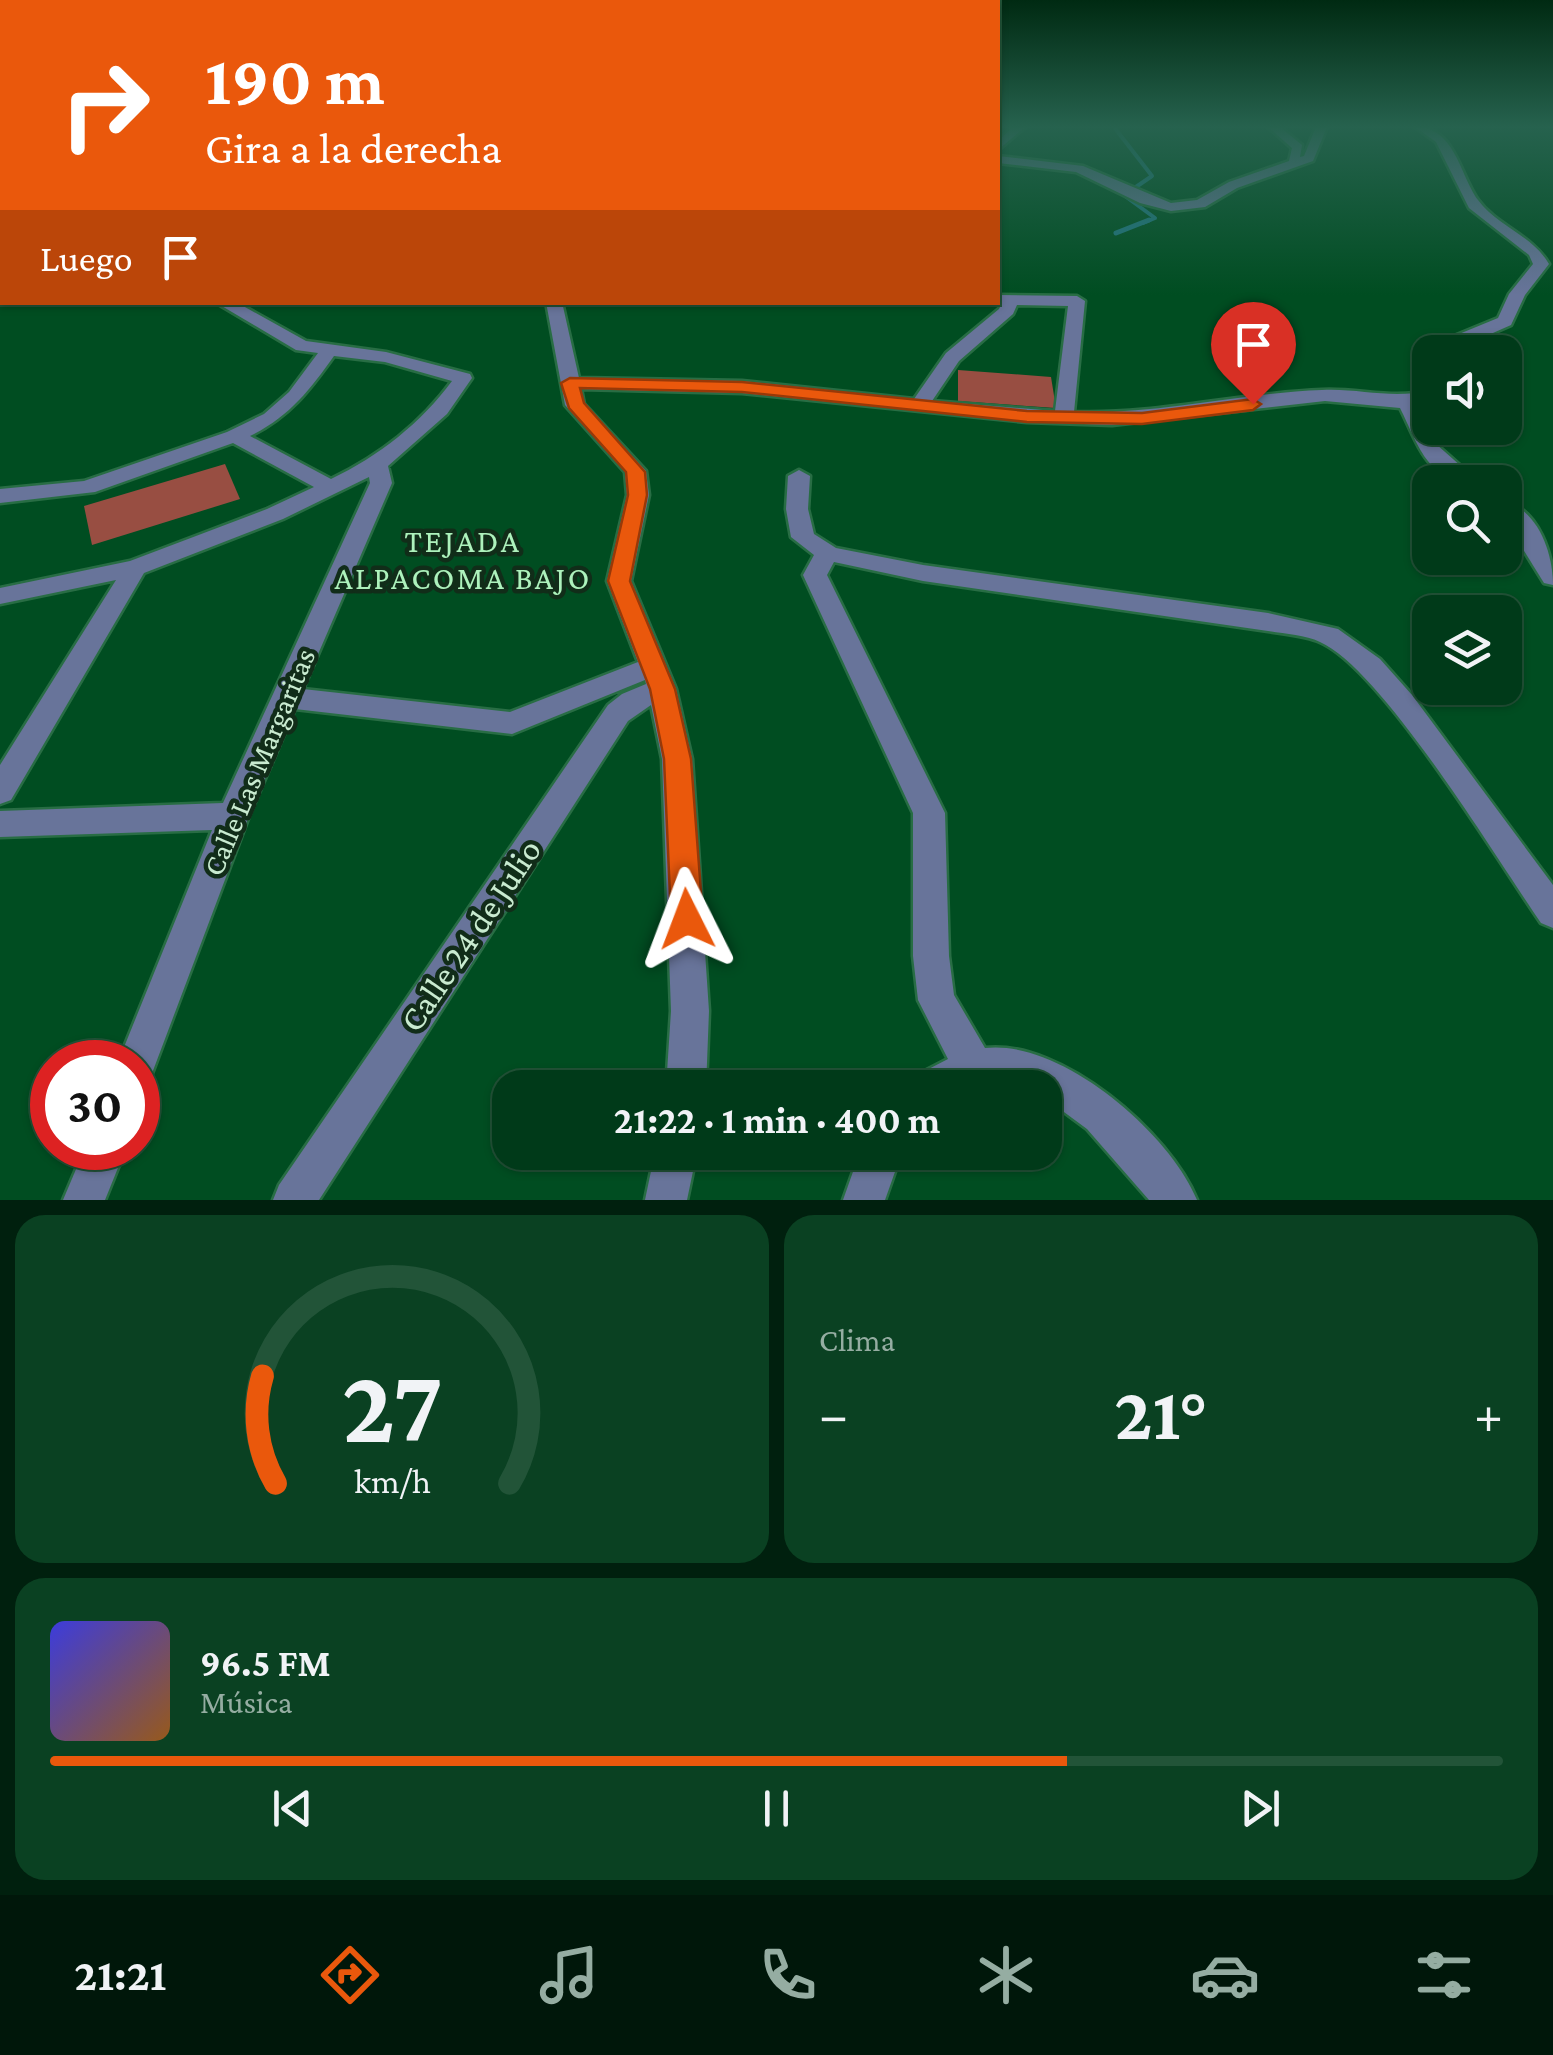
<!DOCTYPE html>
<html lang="es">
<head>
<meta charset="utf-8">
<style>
	body { margin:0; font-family:"Crimson Pro",serif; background:#0a4122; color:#f1f3f6; height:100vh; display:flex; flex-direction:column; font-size:38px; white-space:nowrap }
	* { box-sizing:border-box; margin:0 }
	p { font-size:32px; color:#95ada2 }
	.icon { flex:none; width:55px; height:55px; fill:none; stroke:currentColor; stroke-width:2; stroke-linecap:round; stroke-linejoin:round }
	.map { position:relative; height:1200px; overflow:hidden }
	.drawer { display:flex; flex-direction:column; gap:15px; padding:15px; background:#00200e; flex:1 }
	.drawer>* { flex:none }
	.hud { position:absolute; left:0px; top:0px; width:1000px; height:305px; box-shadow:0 2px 8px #0004,0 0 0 2px #225438; background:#ea580c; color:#fff; overflow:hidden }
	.tools { position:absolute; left:1412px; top:335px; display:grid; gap:20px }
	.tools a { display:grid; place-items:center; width:110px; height:110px; border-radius:20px; background:#003a19; box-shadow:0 2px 8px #0004,0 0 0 2px #225438; font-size:50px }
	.speed { position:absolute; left:30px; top:1040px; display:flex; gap:20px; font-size:50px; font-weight:700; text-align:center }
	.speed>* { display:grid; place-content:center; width:130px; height:130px; border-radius:50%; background:#003a19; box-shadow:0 2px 8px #0004,0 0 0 2px #225438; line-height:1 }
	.speed .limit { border:15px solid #d22; background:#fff; color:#111 }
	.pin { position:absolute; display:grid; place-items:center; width:85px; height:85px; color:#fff; margin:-102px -42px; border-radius:50% 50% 50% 0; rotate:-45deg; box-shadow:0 0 10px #0007 }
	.pin .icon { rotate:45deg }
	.me { position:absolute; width:110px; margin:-55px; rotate:357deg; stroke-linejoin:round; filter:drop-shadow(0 0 8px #0008) }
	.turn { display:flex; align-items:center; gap:35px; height:210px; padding:0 40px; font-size:45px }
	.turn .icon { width:130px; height:130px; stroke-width:2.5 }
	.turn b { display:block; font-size:70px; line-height:85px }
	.then { display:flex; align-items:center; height:95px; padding:0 40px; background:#0003; gap:20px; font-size:38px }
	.big { font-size:75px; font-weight:700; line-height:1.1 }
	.drawer .tile { flex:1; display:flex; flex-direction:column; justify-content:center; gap:15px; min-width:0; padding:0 35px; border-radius:30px; background:#0a4122 }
	.drawer .dial { align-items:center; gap:0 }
	.dial svg { height:260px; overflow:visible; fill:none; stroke:#225438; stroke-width:7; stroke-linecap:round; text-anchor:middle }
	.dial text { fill:#f1f3f6; stroke:none }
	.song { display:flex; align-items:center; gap:30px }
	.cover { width:120px; height:120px; border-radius:15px; background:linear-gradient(135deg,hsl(240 70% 55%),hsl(30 70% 35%)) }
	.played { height:10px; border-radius:5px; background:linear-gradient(90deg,#ea580c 70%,#225438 70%) }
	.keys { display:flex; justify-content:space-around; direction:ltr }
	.heat { display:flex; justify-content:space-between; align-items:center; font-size:55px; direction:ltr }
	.drawer .tiles { flex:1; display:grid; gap:15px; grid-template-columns:1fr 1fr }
	.tile:last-child { grid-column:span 2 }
	.trip { position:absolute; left:492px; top:1070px; width:570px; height:100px; border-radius:30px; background:#003a19; box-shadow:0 2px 8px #0004,0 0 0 2px #225438; font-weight:700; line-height:100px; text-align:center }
	.dock { display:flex; height:160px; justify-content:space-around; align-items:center; background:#00170a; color:#95ada2 }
	.dock .icon { width:70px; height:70px }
	.dock .selected { color:#ea580c }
	.dock b { font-size:45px; color:#f1f3f6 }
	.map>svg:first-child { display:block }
	.green { fill:#984e42 }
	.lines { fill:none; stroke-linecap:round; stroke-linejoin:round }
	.stream-far1 { stroke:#227785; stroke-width:4 }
	.stream { stroke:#227785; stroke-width:5 }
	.minor-casing { stroke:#286d44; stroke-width:5 }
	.minor { fill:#68749a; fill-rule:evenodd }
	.route { fill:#ea580c; stroke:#983908; stroke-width:2.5 }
	.labels { text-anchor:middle; stroke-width:9; stroke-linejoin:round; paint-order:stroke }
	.street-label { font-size:30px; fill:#c9ebd0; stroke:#112d19 }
	.neighbourhood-label { font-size:32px; letter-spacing:2.5px; fill:#adf2bc; stroke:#112d19 }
	.near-street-label { font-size:35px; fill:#c9ebd0; stroke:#112d19 }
</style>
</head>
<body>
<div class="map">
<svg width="1553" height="1200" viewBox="0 0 1553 1200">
	<rect width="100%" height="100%" fill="#004d21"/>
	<g class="green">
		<path d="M958,370L1051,377L1056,408L958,401Z"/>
		<path d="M225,464L240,499L92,545L84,506Z"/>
	</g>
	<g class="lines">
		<g class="stream-far1">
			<path d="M1114,127L1152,176L1130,191"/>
			<path d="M1125,196L1155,218L1143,223"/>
		</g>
		<path class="stream" d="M1116,233L1149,220"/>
		<g class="minor-casing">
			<g id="minor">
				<path d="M1013,127H1025L998,150V141Z"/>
				<path d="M1268,127H1280L1302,145L1300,157L1304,156L1316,127H1327L1313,161L1237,188L1205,207L1171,211L1140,203L1076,172L998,163V156L1083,166L1171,203L1197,200L1229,182L1289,161L1292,148Z"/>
				<path d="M1415,127C1455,127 1459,173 1478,200C1497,226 1532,235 1549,264L1525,295L1511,325L1450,352H1432L1442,341L1498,318L1509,294L1533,264L1529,255L1469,208L1436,142Z"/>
				<path d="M998,295L1077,296L1085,301L1074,412C1157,415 1239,393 1322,390C1360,388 1393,400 1430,390V402L1418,406L1436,444L1479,482C1428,485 1419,446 1400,408L1325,401L1112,425L1027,422L742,393L581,389L584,404L646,471L649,495L631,581L676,689L692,759L709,1011L706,1088H666L671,1011L662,759L651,705L628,721L319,1200H273L279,1185L608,705L622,694L646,684L645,680L512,734L295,709L249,816L151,1076L138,1081V1062H118L212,830L0,837V811L223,803L370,483L369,477L283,519L144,573L11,800L0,804V765L116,580L0,604V588L130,561L267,509L314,487L233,443L95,492L0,503V489L84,481L227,432L264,414L289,392L318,353L296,350L215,302H236L306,341L386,352L470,374L472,378L447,414L388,466L392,483L303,689L510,712L638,662L607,581L627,495L625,472L565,405L546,302H562L579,378L742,381L914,399L946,353L999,309L1001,305L992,302H998ZM1017,305L1068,306L1055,411L932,401L959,361L1013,314ZM334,356L385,362L452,381C421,423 379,456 331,479L250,436C289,417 309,391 334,356Z"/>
				<path d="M799,470L810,476L808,509L814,534L836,548L923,565L1268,613L1338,629L1380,659L1412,695L1553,885V928L1541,923C1498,861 1382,669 1320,642C1305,635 1284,634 1268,631L923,581L834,562L827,575L945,813L949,956L954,995L985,1048C1061,1039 1170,1133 1197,1200H1149L1087,1129L1045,1098V1088L1004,1084L913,1088L919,1074L948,1059L918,1000L913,956V813L803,575L814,555L791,537L786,509L788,476Z"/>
				<path d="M1505,501C1539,511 1553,554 1553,585L1544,583L1505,520Z"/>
				<path d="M85,1148H126L105,1200H63Z"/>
				<path d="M655,1152H697L687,1200H645Z"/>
				<path d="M860,1152H902L885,1200H843Z"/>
			</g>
		</g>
		<use href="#minor" class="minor"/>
	</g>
	<linearGradient id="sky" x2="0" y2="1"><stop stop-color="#002a12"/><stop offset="0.43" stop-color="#26624e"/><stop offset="1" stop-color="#26624e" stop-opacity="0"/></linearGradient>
	<rect width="1553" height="295" fill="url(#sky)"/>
	<path class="route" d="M570,378L742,382L1027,411L1142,413L1253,399L1261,404L1253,410L1142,424L1027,422L742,392L580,388L584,403L645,472L647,495L630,581L675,689L691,759L703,919L698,929L687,933L676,929L671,919L664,759L650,689L608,581L628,495L626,472L569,408L561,383Z"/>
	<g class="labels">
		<g class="street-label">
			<text transform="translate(259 762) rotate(-67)" y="10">Calle Las Margaritas</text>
		</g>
		<g class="neighbourhood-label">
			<text x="463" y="552">TEJADA<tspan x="463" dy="37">ALPACOMA BAJO</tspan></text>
		</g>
		<g class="near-street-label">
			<text transform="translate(470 935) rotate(-56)" y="12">Calle 24 de Julio</text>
		</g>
	</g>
</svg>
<div class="tools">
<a><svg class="icon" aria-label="sound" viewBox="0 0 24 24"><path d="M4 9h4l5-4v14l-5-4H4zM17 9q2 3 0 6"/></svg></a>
<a><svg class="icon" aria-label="search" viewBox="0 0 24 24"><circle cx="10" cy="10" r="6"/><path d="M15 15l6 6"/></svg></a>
<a><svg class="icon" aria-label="layers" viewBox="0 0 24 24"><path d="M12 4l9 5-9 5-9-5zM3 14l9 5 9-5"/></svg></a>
</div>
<div class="speed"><div class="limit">30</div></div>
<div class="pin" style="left:1253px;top:404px;background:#d93025"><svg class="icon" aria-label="arrive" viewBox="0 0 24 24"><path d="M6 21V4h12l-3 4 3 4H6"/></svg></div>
<svg class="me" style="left:687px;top:919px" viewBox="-20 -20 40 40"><path d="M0-17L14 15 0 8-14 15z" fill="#ea580c" stroke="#fff" stroke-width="4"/></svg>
<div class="trip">21:22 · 1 min · 400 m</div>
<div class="hud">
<div class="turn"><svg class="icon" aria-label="right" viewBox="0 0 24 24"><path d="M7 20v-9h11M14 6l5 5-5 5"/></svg><div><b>190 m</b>Gira a la derecha</div></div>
<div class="then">Luego<svg class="icon" aria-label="arrive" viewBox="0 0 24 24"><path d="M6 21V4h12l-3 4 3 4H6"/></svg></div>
</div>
</div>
<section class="drawer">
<div class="tiles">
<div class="tile dial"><svg viewBox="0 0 100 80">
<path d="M14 69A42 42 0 1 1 86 69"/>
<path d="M14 69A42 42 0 0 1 10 36" stroke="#ea580c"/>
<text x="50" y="56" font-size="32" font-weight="700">27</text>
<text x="50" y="72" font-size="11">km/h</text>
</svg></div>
<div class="tile"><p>Clima</p>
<div class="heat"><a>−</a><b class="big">21°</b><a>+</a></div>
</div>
<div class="tile">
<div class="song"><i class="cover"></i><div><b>96.5 FM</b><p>Música</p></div></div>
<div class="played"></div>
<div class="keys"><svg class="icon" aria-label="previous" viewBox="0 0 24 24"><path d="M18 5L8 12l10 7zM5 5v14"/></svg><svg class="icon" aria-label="pause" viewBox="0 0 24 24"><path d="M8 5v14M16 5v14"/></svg><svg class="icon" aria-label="next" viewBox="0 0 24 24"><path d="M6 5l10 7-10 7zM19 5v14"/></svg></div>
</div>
</div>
</section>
<nav class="dock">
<b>21:21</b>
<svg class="icon selected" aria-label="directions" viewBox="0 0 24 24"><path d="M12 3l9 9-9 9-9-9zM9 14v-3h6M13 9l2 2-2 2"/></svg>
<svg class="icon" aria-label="music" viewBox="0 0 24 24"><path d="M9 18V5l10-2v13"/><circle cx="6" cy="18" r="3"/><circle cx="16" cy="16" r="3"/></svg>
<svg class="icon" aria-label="phone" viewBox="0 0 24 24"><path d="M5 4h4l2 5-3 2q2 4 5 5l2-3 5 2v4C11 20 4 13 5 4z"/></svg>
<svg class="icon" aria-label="climate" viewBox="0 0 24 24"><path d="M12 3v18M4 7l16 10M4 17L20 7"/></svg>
<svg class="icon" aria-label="car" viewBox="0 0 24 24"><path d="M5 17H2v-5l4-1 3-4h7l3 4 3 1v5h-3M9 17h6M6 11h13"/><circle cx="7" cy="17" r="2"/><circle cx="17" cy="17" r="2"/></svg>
<svg class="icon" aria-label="filters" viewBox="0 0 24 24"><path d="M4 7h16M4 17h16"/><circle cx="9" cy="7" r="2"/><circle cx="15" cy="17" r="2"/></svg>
</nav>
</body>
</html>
